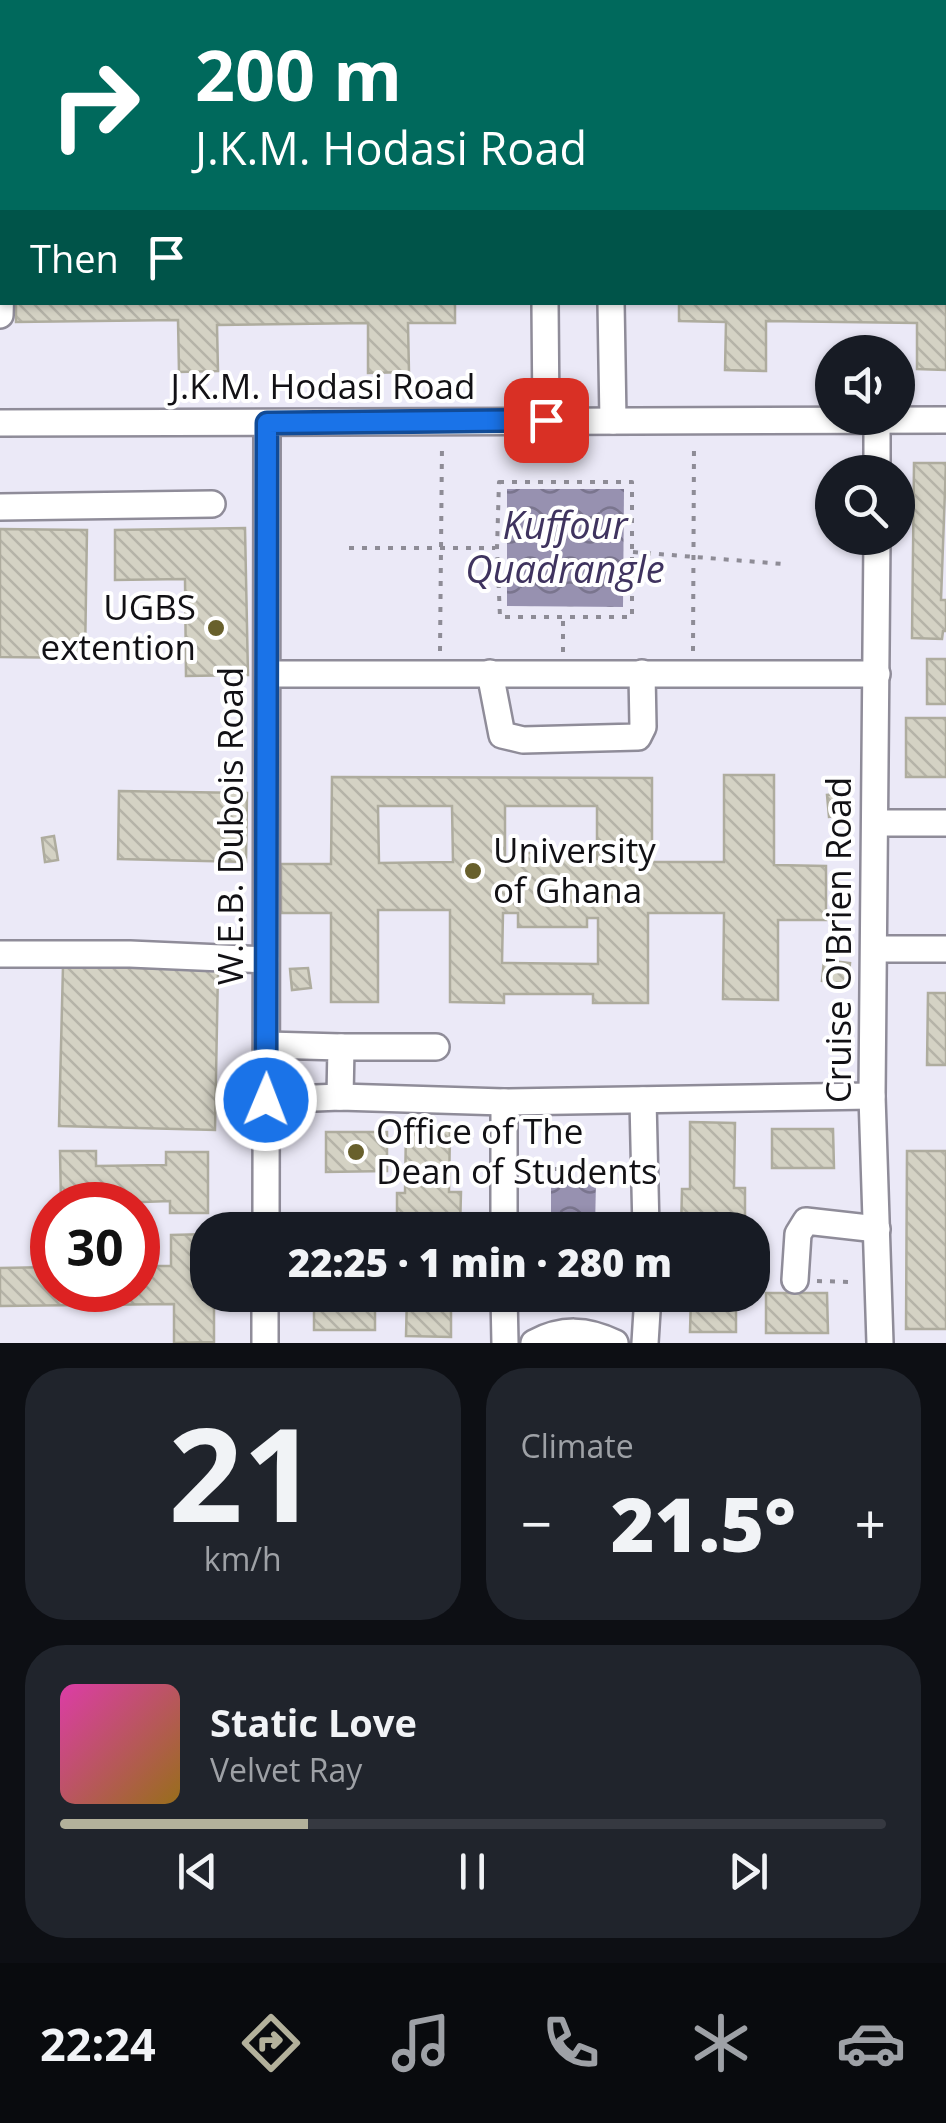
<!DOCTYPE html>
<html lang="en">
<head>
<meta charset="utf-8">
<style>
	body { margin:0; font-family:"Open Sans",sans-serif; background:#20242c; color:#f1f3f6; height:100vh; display:flex; flex-direction:column; font-size:38px; white-space:nowrap }
	* { box-sizing:border-box; margin:0 }
	p { font-size:32px; color:#9ea1a6 }
	.icon { flex:none; width:55px; height:55px; fill:none; stroke:currentColor; stroke-width:2; stroke-linecap:round; stroke-linejoin:round }
	.map { position:relative; height:1343px; overflow:hidden }
	.drawer { display:flex; flex-direction:column; gap:25px; padding:25px; background:#0d0f14; flex:1 }
	.drawer>* { flex:none }
	.top-card { position:absolute; left:0px; top:0px; width:948px; height:305px; box-shadow:0 2px 8px #0004; background:#00695c; color:#fff; overflow:hidden }
	.controls { position:absolute; left:815px; top:335px; display:grid; gap:20px }
	.controls a { display:grid; place-items:center; width:100px; height:100px; border-radius:50%; background:#171b24; box-shadow:0 2px 8px #0004; font-size:50px }
	.speed { position:absolute; left:30px; top:1182px; display:flex; gap:20px; font-size:50px; font-weight:700; text-align:center }
	.speed>* { display:grid; place-content:center; width:130px; height:130px; border-radius:50%; background:#171b24; box-shadow:0 2px 8px #0004; line-height:1 }
	.speed .limit { border:15px solid #d22; background:#fff; color:#111 }
	.pin { position:absolute; display:grid; place-items:center; width:85px; height:85px; color:#fff; margin:-42px; border-radius:20px; box-shadow:0 5px 15px #0006 }
	.me { position:absolute; width:110px; margin:-55px; rotate:1deg; stroke-linejoin:round; filter:drop-shadow(0 0 8px #0008) }
	.turn { display:flex; align-items:center; gap:35px; height:210px; padding:0 30px; font-size:45px }
	.turn .icon { width:130px; height:130px; stroke-width:2.5 }
	.turn b { display:block; font-size:70px; line-height:85px }
	.then { display:flex; align-items:center; height:95px; padding:0 30px; background:#0003; gap:20px; font-size:38px }
	.big { font-size:75px; font-weight:800; line-height:1.1 }
	.drawer .widget { flex:1; display:flex; flex-direction:column; justify-content:center; gap:15px; min-width:0; padding:0 35px; border-radius:40px; background:#20242c }
	.drawer .dial { align-items:center; gap:0 }
	.dial b { font-size:130px; line-height:1 }
	.song { display:flex; align-items:center; gap:30px }
	.cover { width:120px; height:120px; border-radius:15px; background:linear-gradient(135deg,hsl(320 70% 55%),hsl(40 70% 35%)) }
	.played { height:10px; border-radius:5px; background:linear-gradient(90deg,#b3b19b 30%,#363941 30%) }
	.keys { display:flex; justify-content:space-around; direction:ltr }
	.heat { display:flex; justify-content:space-between; align-items:center; font-size:55px; direction:ltr }
	.drawer .tiles { flex:1; display:grid; gap:25px; grid-template-columns:1fr 1fr }
	.widget:last-child { grid-column:span 2 }
	.trip { position:absolute; left:190px; top:1212px; width:580px; height:100px; border-radius:40px; background:#171b24; box-shadow:0 2px 8px #0004; font-weight:800; line-height:100px; text-align:center }
	.tabs { display:flex; height:160px; justify-content:space-around; align-items:center; background:#090b0e; color:#9ea1a6 }
	.tabs .icon { width:70px; height:70px }
	.tabs .active { color:#b3b19b }
	.tabs b { font-size:45px; color:#f1f3f6 }
	.map>svg:first-child { display:block }
	.water { fill:url(#water-waves) }
	.building { fill:url(#building-back-hatch); stroke:#aeac9e; stroke-width:2.5; fill-rule:evenodd }
	.lines { fill:none; stroke-linecap:round; stroke-linejoin:round }
	.minor-casing { stroke:#8f8c99; stroke-width:30 }
	.path { stroke:#8e8c96; stroke-width:4; stroke-dasharray:5 8; stroke-linecap:butt }
	.minor { stroke:#fff; stroke-width:25 }
	.route-casing { stroke:#114b97; stroke-width:25 }
	.route { stroke:#1a73e8; stroke-width:18 }
	.poi-dot { fill:#68602c; stroke:#fff; stroke-width:4 }
	.labels { text-anchor:middle; stroke-width:8; stroke-linejoin:round; paint-order:stroke }
	.street-label { font-size:35px; fill:#121115; stroke:#fff }
	.poi-label { font-size:35px; fill:#121115; stroke:#fff; text-anchor:start }
	.water-label { font-size:38px; font-style:italic; fill:#3f335f; stroke:#fff }
</style>
</head>
<body>
<div class="map">
<svg width="946" height="1343" viewBox="0 0 946 1343">
	<defs>
		<pattern id="water-waves" width="16" height="10" patternUnits="userSpaceOnUse" patternTransform="scale(2.5)"><rect width="16" height="10" fill="#9791b0"/><path d="M0 5q4-4 8 0t8 0" fill="none" stroke="#7a758e"/></pattern>
		<pattern id="building-back-hatch" width="6" height="6" patternUnits="userSpaceOnUse" patternTransform="scale(2.5)"><rect width="6" height="6" fill="#d4d2c4"/><path d="M-1 5l2 2M0 0l6 6M5-1l2 2" fill="none" stroke="#b5b3a8"/></pattern>
	</defs>
	<rect width="100%" height="100%" fill="#ebe9f7"/>
	<g class="water">
		<path d="M507,489H624L623,607L507,606Z"/>
		<path d="M551,1180H596L595,1230H551Z"/>
	</g>
	<g class="building">
		<path d="M946,158V370L917,369V323L766,321V371L725,370L726,322L679,321V302H945Z"/>
		<path d="M16,302H455V323H408L409,372L368,373V323L217,325L218,371L179,372L178,320L16,322Z"/>
		<path d="M914,463H946L941,600H946V631H943L942,639L912,638Z"/>
		<path d="M245,528L248,675L186,676L185,579L115,580V530Z"/>
		<path d="M0,529L87,530L85,658L0,657Z"/>
		<rect x="927" y="659" width="19" height="45"/>
		<rect x="906" y="718" width="40" height="59"/>
		<path d="M724,775H774V865L826,866V920H778V1000L723,999L724,913H648V1003H593V994H504V1003L450,1002V910H378V1002H331V913H281V864H331L332,777L652,778V862H724ZM378,806H452L453,862L379,863ZM505,806H597V859H586V853H515V859H505ZM503,913H518V927H587V918H598V964L502,963Z"/>
		<path d="M119,791L247,793L246,862L118,859Z"/>
		<path d="M848,793L850,815L829,817L827,795Z"/>
		<path d="M54,836L58,860L45,862L42,838Z"/>
		<path d="M824,960L850,963L848,984L822,981Z"/>
		<path d="M63,966L218,970L215,1130L59,1126Z"/>
		<path d="M308,968L311,988L292,990L290,969Z"/>
		<path d="M928,993H946V1065H927Z"/>
		<path d="M690,1122L735,1123L734,1188H745V1230H681L682,1189H690Z"/>
		<path d="M406,1127H450L449,1192H461L460,1230H397V1193H405Z"/>
		<path d="M772,1129H833L834,1168H772Z"/>
		<path d="M326,1132H387V1171L326,1172Z"/>
		<path d="M60,1151H96V1166L166,1165V1152H208V1213H170V1201L61,1205Z"/>
		<path d="M907,1151H946V1329H906Z"/>
		<path d="M208,1234V1295H214V1342L174,1343V1304L0,1306V1268L52,1267V1290H138V1266H171V1235Z"/>
		<path d="M766,1293H827L828,1333H766Z"/>
		<rect x="314" y="1295" width="61" height="35"/>
		<path d="M407,1295H451V1337L406,1336Z"/>
		<path d="M691,1295H736V1332H690Z"/>
	</g>
	<g class="lines">
		<g class="minor-casing">
			<g id="minor">
				<path d="M542,0V2"/>
				<path d="M613,2V0"/>
				<path d="M545,302L546,420"/>
				<path d="M611,302L613,421"/>
				<path d="M0,315L2,254"/>
				<path d="M0,423L946,420"/>
				<path d="M877,472V420"/>
				<path d="M0,507L212,504"/>
				<path d="M877,538L872,1096L880,1343"/>
				<path d="M490,673L502,735L523,740L638,737L643,727L642,673"/>
				<path d="M267,674H877"/>
				<path d="M875,823H946"/>
				<path d="M874,949H946"/>
				<path d="M0,954H130L266,960"/>
				<path d="M267,1045L341,1047L340,1097"/>
				<path d="M341,1047H436"/>
				<path d="M266,1100L340,1097L504,1102L872,1096"/>
				<path d="M643,1100L646,1230"/>
				<path d="M504,1102V1230"/>
				<path d="M266,1230L267,423"/>
				<path d="M795,1280L798,1234L806,1221L877,1229"/>
				<path d="M504,1295L505,1343"/>
				<path d="M265,1343V1295"/>
				<path d="M534,1343C562,1328 587,1329 615,1343"/>
				<path d="M645,1343L648,1295"/>
			</g>
		</g>
		<g class="path">
			<path d="M499,482H632V617H500L497,548Z"/>
			<path d="M349,548H495"/>
			<path d="M633,552L783,564"/>
			<path d="M440,651L442,446"/>
			<path d="M693,651L694,446"/>
			<path d="M563,652V617"/>
			<path d="M529,1169H619"/>
			<path d="M817,1281L852,1282"/>
			<path d="M540,1295H625"/>
		</g>
		<use href="#minor" class="minor"/>
	</g>
	<g class="lines">
		<g class="route-casing">
			<path id="route" d="M266,1100L267,423L546,420"/>
		</g>
		<use href="#route" class="route"/>
	</g>
	<g class="poi-dot">
		<circle cx="216" cy="628" r="10"/>
		<circle cx="473" cy="871" r="10"/>
		<circle cx="356" cy="1152" r="10"/>
	</g>
	<g class="labels">
		<g class="street-label">
			<text x="323" y="399">J.K.M. Hodasi Road</text>
			<text transform="translate(231 826) rotate(-90)" y="12">W.E.B. Dubois Road</text>
			<text transform="translate(839 940) rotate(-90)" y="12">Cruise O'Brien Road</text>
		</g>
		<g class="poi-label">
			<text x="196" y="620" text-anchor="end">UGBS<tspan x="196" dy="40">extention</tspan></text>
			<text x="493" y="863">University<tspan x="493" dy="40">of Ghana</tspan></text>
			<text x="376" y="1144">Office of The<tspan x="376" dy="40">Dean of Students</tspan></text>
		</g>
		<g class="water-label">
			<text x="565" y="539">Kuffour<tspan x="565" dy="44">Quadrangle</tspan></text>
		</g>
	</g>
</svg>
<div class="controls">
<a><svg class="icon" aria-label="sound" viewBox="0 0 24 24"><path d="M4 9h4l5-4v14l-5-4H4zM17 9q2 3 0 6"/></svg></a>
<a><svg class="icon" aria-label="search" viewBox="0 0 24 24"><circle cx="10" cy="10" r="6"/><path d="M15 15l6 6"/></svg></a>
</div>
<div class="speed"><div class="limit">30</div></div>
<div class="pin" style="left:546px;top:420px;background:#d93025"><svg class="icon" aria-label="arrive" viewBox="0 0 24 24"><path d="M6 21V4h12l-3 4 3 4H6"/></svg></div>
<svg class="me" style="left:266px;top:1100px" viewBox="-20 -20 40 40"><circle r="17" fill="#1a73e8" stroke="#fff" stroke-width="3"/><path d="M0-11L8 9 0 5-8 9z" fill="#fff"/></svg>
<div class="trip">22:25 · 1 min · 280 m</div>
<div class="top-card">
<div class="turn"><svg class="icon" aria-label="right" viewBox="0 0 24 24"><path d="M7 20v-9h11M14 6l5 5-5 5"/></svg><div><b>200 m</b>J.K.M. Hodasi Road</div></div>
<div class="then">Then<svg class="icon" aria-label="arrive" viewBox="0 0 24 24"><path d="M6 21V4h12l-3 4 3 4H6"/></svg></div>
</div>
</div>
<section class="drawer">
<div class="tiles">
<div class="widget dial"><b>21</b><p>km/h</p></div>
<div class="widget"><p>Climate</p>
<div class="heat"><a>−</a><b class="big">21.5°</b><a>+</a></div>
</div>
<div class="widget">
<div class="song"><i class="cover"></i><div><b>Static Love</b><p>Velvet Ray</p></div></div>
<div class="played"></div>
<div class="keys"><svg class="icon" aria-label="previous" viewBox="0 0 24 24"><path d="M18 5L8 12l10 7zM5 5v14"/></svg><svg class="icon" aria-label="pause" viewBox="0 0 24 24"><path d="M8 5v14M16 5v14"/></svg><svg class="icon" aria-label="next" viewBox="0 0 24 24"><path d="M6 5l10 7-10 7zM19 5v14"/></svg></div>
</div>
</div>
</section>
<nav class="tabs">
<b>22:24</b>
<svg class="icon active" aria-label="directions" viewBox="0 0 24 24"><path d="M12 3l9 9-9 9-9-9zM9 14v-3h6M13 9l2 2-2 2"/></svg>
<svg class="icon" aria-label="music" viewBox="0 0 24 24"><path d="M9 18V5l10-2v13"/><circle cx="6" cy="18" r="3"/><circle cx="16" cy="16" r="3"/></svg>
<svg class="icon" aria-label="phone" viewBox="0 0 24 24"><path d="M5 4h4l2 5-3 2q2 4 5 5l2-3 5 2v4C11 20 4 13 5 4z"/></svg>
<svg class="icon" aria-label="climate" viewBox="0 0 24 24"><path d="M12 3v18M4 7l16 10M4 17L20 7"/></svg>
<svg class="icon" aria-label="car" viewBox="0 0 24 24"><path d="M5 17H2v-5l4-1 3-4h7l3 4 3 1v5h-3M9 17h6M6 11h13"/><circle cx="7" cy="17" r="2"/><circle cx="17" cy="17" r="2"/></svg>
</nav>
</body>
</html>
